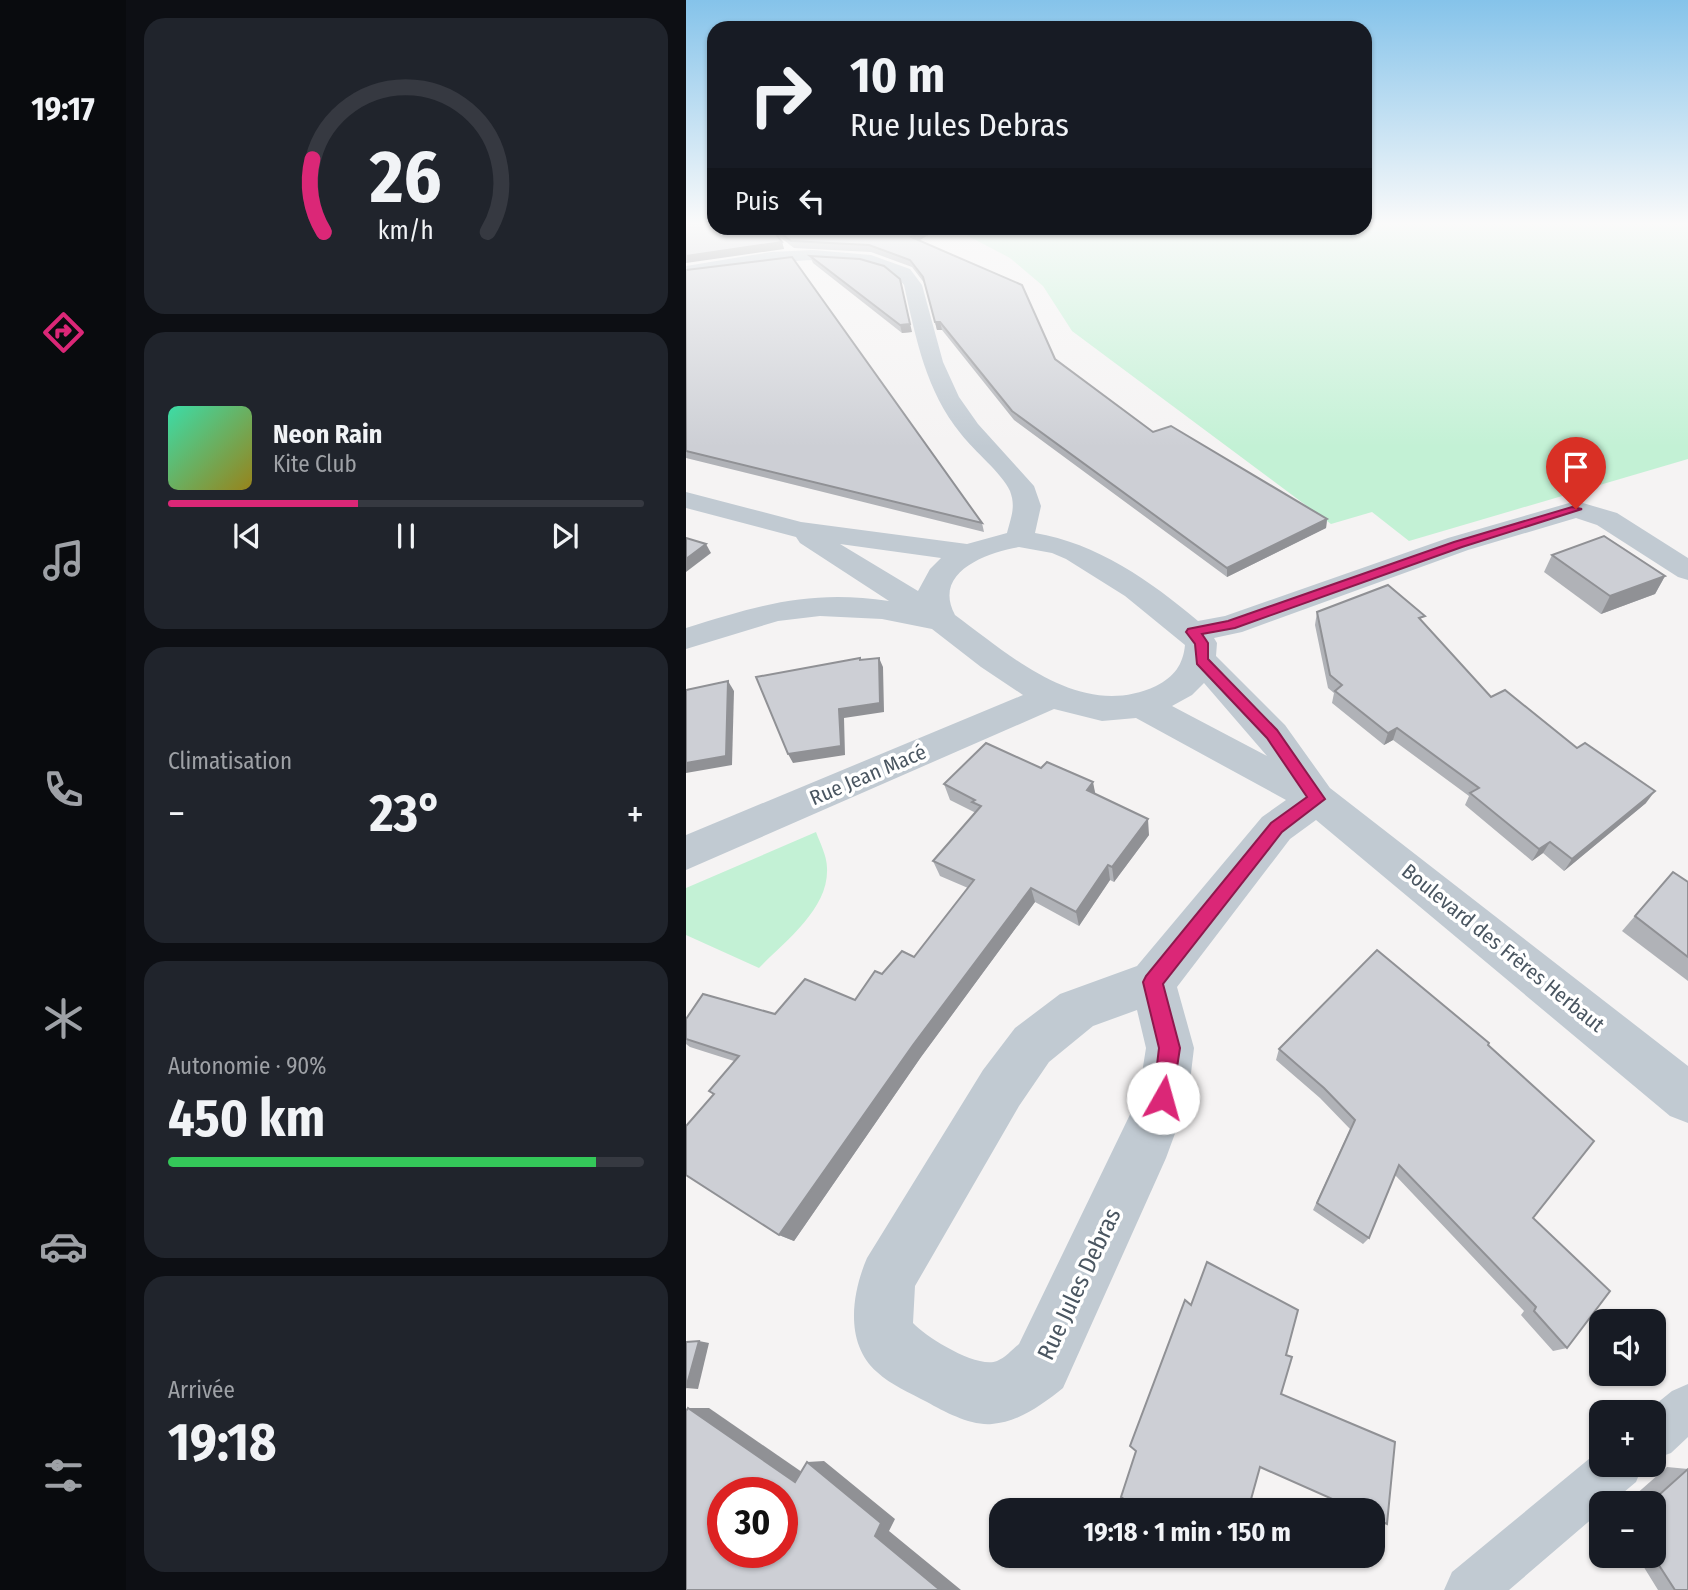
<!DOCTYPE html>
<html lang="fr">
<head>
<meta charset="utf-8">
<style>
	body { margin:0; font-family:"Fira Sans Condensed",sans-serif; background:#20242c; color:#f1f3f6; height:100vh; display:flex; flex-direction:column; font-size:26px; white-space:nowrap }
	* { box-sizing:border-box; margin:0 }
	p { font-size:23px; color:#9ea1a6 }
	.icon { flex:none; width:38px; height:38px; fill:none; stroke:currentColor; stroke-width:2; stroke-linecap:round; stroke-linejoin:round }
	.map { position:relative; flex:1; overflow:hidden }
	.sheet { display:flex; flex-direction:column; gap:18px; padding:18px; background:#0d0f14; width:560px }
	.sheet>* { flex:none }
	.top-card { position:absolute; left:21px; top:21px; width:665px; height:214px; border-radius:21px; box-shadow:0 2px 5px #0004; background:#171b24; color:#f1f3f6; overflow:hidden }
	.buttons { position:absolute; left:903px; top:1309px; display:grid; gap:14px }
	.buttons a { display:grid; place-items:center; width:77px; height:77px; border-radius:14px; background:#171b24; box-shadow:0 2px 5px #0004; font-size:35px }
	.speed { position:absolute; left:21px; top:1477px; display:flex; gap:14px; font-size:35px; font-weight:700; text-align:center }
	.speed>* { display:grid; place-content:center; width:91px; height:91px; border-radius:50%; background:#171b24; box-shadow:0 2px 5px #0004; line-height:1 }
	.speed .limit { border:10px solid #d22; background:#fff; color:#111 }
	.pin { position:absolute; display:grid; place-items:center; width:60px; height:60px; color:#fff; margin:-72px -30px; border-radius:50% 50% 50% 0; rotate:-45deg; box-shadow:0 0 7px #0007 }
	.pin .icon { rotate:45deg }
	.me { position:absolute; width:77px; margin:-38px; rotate:7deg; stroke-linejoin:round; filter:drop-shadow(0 0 5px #0008) }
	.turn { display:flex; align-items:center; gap:24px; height:147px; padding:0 28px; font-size:32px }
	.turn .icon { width:91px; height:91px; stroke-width:2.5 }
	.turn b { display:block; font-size:49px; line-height:60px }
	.then { display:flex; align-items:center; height:66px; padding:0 28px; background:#0003; gap:14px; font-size:26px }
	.big { font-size:52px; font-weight:700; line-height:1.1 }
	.sheet .widget { flex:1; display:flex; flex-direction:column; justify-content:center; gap:10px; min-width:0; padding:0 24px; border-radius:21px; background:#20242c }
	.sheet .dial { align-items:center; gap:0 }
	.dial svg { height:182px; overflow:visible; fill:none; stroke:#363941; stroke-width:7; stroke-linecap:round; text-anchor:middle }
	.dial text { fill:#f1f3f6; stroke:none }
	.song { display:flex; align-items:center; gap:21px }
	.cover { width:84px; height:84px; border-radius:10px; background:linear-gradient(135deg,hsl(160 70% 55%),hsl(50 70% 35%)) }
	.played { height:7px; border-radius:4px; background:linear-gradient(90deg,#db2777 40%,#363941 40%) }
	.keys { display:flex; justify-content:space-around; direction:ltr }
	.heat { display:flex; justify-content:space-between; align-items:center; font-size:38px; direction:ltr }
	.charge { height:10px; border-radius:5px; background:linear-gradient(90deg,#34c759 90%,#363941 0) }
	.trip { position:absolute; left:303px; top:1498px; width:396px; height:70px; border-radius:21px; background:#171b24; box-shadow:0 2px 5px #0004; font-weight:700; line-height:70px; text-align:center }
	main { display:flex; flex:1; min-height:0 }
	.dock { display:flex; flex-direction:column; width:126px; justify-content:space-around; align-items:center; background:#090b0e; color:#9ea1a6 }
	.dock .icon { width:49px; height:49px }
	.dock .active { color:#db2777 }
	.dock b { font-size:32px; color:#f1f3f6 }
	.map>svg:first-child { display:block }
	.green { fill:#c3f1d5 }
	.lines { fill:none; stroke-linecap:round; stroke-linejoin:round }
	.lane { fill:#c1cad2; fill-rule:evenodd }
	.street { fill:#c1cad2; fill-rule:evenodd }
	.wall { fill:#b0b2b7 }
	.shaded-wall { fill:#909195 }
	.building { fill:#cdcfd5; stroke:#909195; stroke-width:2; fill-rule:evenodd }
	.route { fill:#db2777; stroke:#8e194d; stroke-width:2 }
	.labels { text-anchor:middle; stroke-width:7; stroke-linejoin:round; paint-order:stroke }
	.street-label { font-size:21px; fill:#4a5661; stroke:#fff }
	.near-street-label { font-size:24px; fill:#4a5661; stroke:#fff }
</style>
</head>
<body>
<main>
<nav class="dock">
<b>19:17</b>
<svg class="icon active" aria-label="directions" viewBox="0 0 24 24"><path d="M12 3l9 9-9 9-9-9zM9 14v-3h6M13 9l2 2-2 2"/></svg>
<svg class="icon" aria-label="music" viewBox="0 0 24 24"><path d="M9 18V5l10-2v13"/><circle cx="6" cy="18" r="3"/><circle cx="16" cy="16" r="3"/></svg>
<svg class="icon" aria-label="phone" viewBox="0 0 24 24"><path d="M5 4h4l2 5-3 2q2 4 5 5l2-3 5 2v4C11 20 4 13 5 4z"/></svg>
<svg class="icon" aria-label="climate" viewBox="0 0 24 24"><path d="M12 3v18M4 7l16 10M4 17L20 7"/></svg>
<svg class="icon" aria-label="car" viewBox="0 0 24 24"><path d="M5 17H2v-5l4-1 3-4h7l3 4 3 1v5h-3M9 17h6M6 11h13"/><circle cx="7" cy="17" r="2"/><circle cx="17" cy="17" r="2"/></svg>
<svg class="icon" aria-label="filters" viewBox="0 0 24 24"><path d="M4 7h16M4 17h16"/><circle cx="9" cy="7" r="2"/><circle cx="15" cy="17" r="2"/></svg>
</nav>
<section class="sheet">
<div class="widget dial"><svg viewBox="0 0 100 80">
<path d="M14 69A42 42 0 1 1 86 69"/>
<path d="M14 69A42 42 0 0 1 9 37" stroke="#db2777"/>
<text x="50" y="56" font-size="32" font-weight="700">26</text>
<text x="50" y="72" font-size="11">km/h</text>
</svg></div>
<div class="widget">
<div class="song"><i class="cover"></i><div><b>Neon Rain</b><p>Kite Club</p></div></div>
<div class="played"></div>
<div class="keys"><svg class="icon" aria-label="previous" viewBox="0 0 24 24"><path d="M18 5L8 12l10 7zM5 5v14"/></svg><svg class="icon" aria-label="pause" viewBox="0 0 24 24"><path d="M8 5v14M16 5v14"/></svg><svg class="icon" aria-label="next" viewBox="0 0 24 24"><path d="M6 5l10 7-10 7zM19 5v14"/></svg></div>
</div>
<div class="widget"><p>Climatisation</p>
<div class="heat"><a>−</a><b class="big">23°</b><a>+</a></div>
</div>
<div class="widget"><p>Autonomie · 90%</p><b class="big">450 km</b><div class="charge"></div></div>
<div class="widget"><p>Arrivée</p><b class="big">19:18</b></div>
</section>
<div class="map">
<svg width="1002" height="1590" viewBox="0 0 1002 1590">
	<rect width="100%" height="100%" fill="#f5f3f3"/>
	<g class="green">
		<path d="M679,224H1002V459L723,541L686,512L645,524L386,331L357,286L324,258L267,228H679Z"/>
		<path d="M130,832C134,843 141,856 141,868C143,909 99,941 73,968L0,935V888Z"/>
	</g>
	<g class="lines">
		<g class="lane">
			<path d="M1002,1384V1437L985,1453L968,1459V1412H960L986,1391Z"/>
			<path d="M915,1449V1465H957L950,1482L925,1503H915V1511L823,1590H758L766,1572Z"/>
		</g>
		<path class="street" d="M127,250L185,255L224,269L236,285L257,362L273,397L292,424L348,486L355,506L349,533C410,543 465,581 512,621L539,616L762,538L890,501L931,513L1002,558V580L992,577L911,525L890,518L782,550L556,632L528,638L531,643L530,656L599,725L644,788L1002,1066V1123L984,1116L630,820L604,839L491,987L508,1048L502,1098L480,1158L377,1388C357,1404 333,1422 306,1424C285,1426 259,1412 241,1402C224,1393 205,1385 191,1372C158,1343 166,1293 181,1258L297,1070L329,1028L374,994L451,966L576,817L600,800L450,718L416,721L368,709L0,870V835L337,695L295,667L246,629L196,619L134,616L92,621L0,649V628C73,605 125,589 203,601L114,543L110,537L0,508V492L115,522L281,544L321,533C325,517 330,507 324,491C316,473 288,451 275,434C240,391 230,339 218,285C185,240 48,268 0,276V266L85,252ZM154,544L255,558L244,569L232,591ZM333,547L366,553L380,559L439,596L499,645C497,665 488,677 470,686C395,721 325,656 269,615C246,572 300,553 333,547ZM518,683L581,756L486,706L506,695ZM451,1010L460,1048L452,1098L333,1344C327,1349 319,1358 311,1361C291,1369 240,1337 227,1323L229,1286L333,1106L363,1062L407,1026Z"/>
	</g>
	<g class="wall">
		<path d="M28,228H243L244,234L233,240L369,359L467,432L641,519L640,528L541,577L328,420L256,330H251L239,284L226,267L185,252L108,248L91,235L96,242L98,249Z"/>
		<path d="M124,256L226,332L216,333L127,263Z"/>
		<path d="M0,270L296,523L298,532L0,458Z"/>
		<path d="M866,555L979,576L969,594L915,614L858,572Z"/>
		<path d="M631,612L737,622L805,697L960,803L878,871L857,853L846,861L779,805L783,796L707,740L698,745L646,703L648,693L642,688L629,625Z"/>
		<path d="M258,784L409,794L463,835L428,882L424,880L393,926L349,902L235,1057L108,1241L93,1235L28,1094L48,1061L4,1047L0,1044V1019L89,1014L169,1000L196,974L228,957L282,888L254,876L247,861L290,813L264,800Z"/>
		<path d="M987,872L1002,882V981L936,931Z"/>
		<path d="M802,1045L847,1218L881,1348L867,1351L835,1315L838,1311L709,1175L683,1238L677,1244L627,1210L664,1129L634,1098L590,1060L593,1049Z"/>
		<path d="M981,1467L1002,1469V1590H972L951,1556H968V1503H940Z"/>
	</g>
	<g class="shaded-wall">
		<path d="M243,228L244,234L227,244L225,237Z"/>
		<path d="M96,242L98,249L0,263V256Z"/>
		<path d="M214,279L226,332L216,333L214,325Z"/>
		<path d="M249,322H254L256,330H251Z"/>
		<path d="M641,519L640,528L541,577V568Z"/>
		<path d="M20,544L25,553L0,572V559Z"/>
		<path d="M979,576L969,594L915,614L924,596Z"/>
		<path d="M193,658L197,667L198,712L158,718L159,755L107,763L102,754L153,709Z"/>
		<path d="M42,681L48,691L46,765L0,773V763Z"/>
		<path d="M711,728L707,740L698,745L702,733Z"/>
		<path d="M407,782L410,797L401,790Z"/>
		<path d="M969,791L960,803L878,871L886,859Z"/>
		<path d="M462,819L463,835L428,882L426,867Z"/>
		<path d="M864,842L857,853L846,861L853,849Z"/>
		<path d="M422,865L424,880L393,926L390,912Z"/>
		<path d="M345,888L349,902L235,1057L108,1241L93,1235L227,1045Z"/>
		<path d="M13,1341L23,1343L12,1389L0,1388Z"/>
		<path d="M2,1408H23L126,1479L109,1482Z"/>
		<path d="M138,1461L209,1519L203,1531L275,1590H254L189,1536L121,1462Z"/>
	</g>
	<g class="building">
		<path d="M0,224H28V228H85L96,242L0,256Z"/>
		<path d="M88,228H242L225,237L336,285L369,359L467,432L485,426L641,519L541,568L326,411L254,322H249L237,277L224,260L183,245L105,241Z"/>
		<path d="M124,256L174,259L198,266L214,279L224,324L214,325Z"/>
		<path d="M106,257L296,523L0,451V270Z"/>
		<path d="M918,536L979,576L924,596L866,555Z"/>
		<path d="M0,538L20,544L0,559Z"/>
		<path d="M702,585L739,616L733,618L805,697L819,690L891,748L899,743L969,791L886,859L864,842L853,849L784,793L793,788L711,728L702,733L649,691L656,685L644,675L631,612Z"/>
		<path d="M174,658V660L193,658L194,703L153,709L155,746L102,754L70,677Z"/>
		<path d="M42,681L40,756L0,763V690Z"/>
		<path d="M300,743L355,768L361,762L407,782L401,790L462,819L426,867L422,865L390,912L345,888L227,1045L93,1235L0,1175V1126L28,1094L23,1091L53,1056L0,1039V1019L17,994L89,1014L119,979L169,1000L189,971L196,974L216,951L228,957L288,880L247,861L295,806L286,802L289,800L258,784Z"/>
		<path d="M987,872L1002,882V957L949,916Z"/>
		<path d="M691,950L803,1043L802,1045L908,1141L847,1218L924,1291L881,1348L848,1311L850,1307L713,1165L683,1238L631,1203L669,1120L638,1088L593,1049Z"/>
		<path d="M521,1262L612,1310L600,1355L606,1357L595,1394L709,1442L701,1524L686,1517V1510H671L574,1467L562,1510H454L435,1497L450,1451L444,1446L499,1300L505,1305Z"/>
		<path d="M13,1341L0,1388V1342Z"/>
		<path d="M2,1408L109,1482L121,1462L195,1523L189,1536L254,1590H0V1411ZM37,1493H96V1552H37Z"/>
		<path d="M1002,1469V1590H989L967,1556L968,1503H964Z"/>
		<path d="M524,1556H537L535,1563Z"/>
	</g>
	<linearGradient id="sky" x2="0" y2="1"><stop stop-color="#85c3ea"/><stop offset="0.5" stop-color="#fafafa"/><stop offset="1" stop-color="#fafafa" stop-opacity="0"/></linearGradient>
	<rect width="1002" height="447" fill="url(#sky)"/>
	<path class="route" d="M886,507L896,509L776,547L549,628L516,634L522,643V659L591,730L639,799L596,832L477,984L494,1048L485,1106L477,1109L470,1106L467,1098L473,1048L457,982L460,976L585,823L621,797L581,738L511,664L509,644L500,632L502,629L542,621L768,542Z"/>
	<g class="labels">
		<g class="street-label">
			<text transform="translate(182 775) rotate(-23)" y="7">Rue Jean Macé</text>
			<text transform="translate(817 948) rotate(39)" y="7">Boulevard des Frères Herbaut</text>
		</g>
		<g class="near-street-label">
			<text transform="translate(393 1284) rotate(-65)" y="8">Rue Jules Debras</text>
		</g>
	</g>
</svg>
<div class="buttons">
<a><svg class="icon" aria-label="sound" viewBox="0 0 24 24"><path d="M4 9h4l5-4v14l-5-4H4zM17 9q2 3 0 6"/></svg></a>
<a>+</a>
<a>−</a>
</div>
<div class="speed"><div class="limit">30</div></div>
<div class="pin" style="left:890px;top:509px;background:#d93025"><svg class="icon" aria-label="arrive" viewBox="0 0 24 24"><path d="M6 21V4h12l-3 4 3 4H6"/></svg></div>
<svg class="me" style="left:477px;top:1098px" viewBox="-20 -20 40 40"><circle r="19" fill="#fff"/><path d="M0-13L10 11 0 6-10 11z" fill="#db2777"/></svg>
<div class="trip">19:18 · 1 min · 150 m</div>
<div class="top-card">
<div class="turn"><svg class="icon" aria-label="right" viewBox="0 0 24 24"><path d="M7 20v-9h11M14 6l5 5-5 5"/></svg><div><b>10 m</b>Rue Jules Debras</div></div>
<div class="then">Puis<svg class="icon" aria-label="left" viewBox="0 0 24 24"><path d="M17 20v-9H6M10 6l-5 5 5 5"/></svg></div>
</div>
</div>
</main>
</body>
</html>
